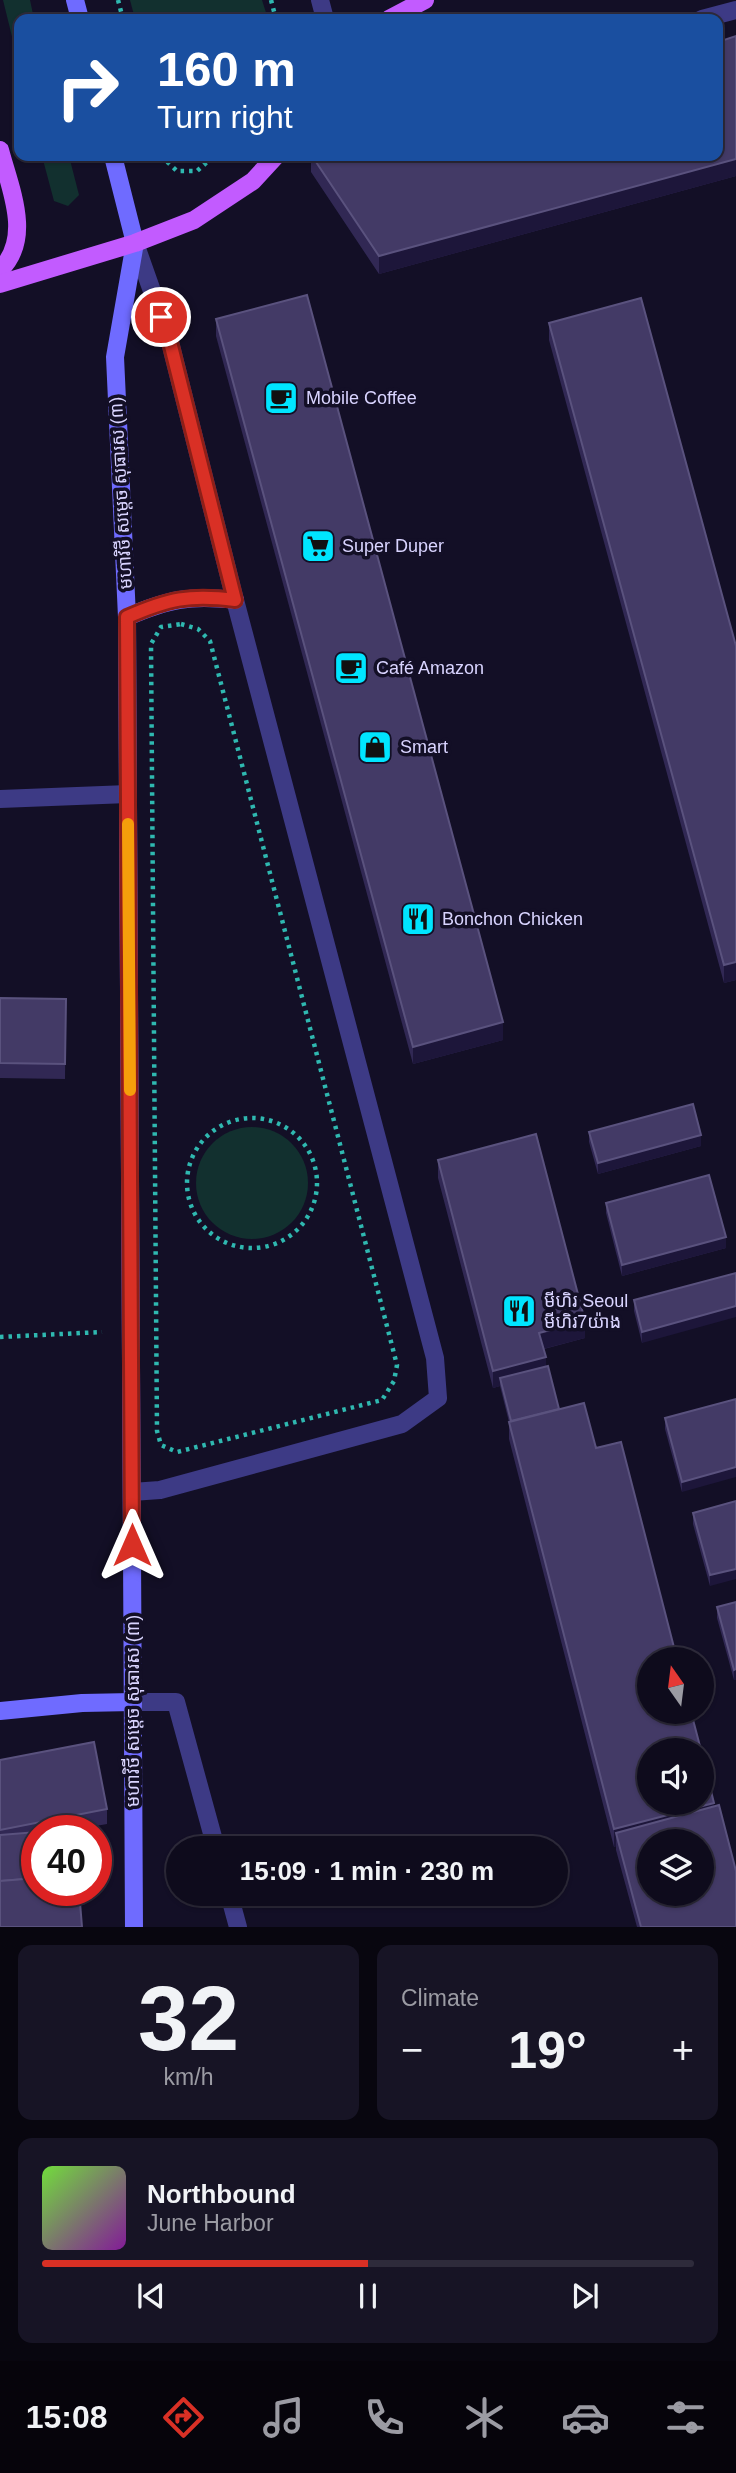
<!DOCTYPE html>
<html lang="en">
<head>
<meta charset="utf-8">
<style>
	body { margin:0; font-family:Arial,"Noto Sans Khmer",sans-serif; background:#171425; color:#f1f3f6; height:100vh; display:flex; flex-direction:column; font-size:26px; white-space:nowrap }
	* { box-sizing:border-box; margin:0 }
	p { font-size:23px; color:#9b9ba3 }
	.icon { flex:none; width:38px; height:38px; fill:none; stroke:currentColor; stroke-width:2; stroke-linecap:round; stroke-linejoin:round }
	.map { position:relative; height:1927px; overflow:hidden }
	.side { display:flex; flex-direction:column; gap:18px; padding:18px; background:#08060f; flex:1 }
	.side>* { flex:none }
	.top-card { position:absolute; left:14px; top:14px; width:709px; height:147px; border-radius:14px; box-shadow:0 2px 5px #0004,0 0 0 2px #2e2b3b; background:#1a4fa0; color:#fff; overflow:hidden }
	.needle { width:46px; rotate:346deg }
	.tools { position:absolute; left:637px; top:1647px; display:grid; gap:14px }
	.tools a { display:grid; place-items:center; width:77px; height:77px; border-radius:50%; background:#0e0b1c; box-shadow:0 2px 5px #0004,0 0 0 2px #2e2b3b; font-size:35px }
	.speed { position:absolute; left:21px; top:1815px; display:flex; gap:14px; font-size:35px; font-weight:700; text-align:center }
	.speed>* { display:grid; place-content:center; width:91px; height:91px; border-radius:50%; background:#0e0b1c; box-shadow:0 2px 5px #0004,0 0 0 2px #2e2b3b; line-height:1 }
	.speed .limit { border:10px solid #d22; background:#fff; color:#111 }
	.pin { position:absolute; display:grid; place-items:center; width:60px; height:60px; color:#fff; margin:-30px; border:4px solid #fff; border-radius:50%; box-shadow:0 2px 7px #0007 }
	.me { position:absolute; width:77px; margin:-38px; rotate:0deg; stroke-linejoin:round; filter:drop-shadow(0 0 5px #0008) }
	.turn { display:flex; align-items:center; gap:24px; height:147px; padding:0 28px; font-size:32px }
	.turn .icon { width:91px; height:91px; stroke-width:2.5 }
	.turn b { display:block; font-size:49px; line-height:60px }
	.big { font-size:52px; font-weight:800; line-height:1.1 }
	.side .widget { flex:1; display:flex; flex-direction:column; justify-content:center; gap:10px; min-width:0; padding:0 24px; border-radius:14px; background:#171425 }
	.side .dial { align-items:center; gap:0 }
	.dial b { font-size:91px; line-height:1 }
	.song { display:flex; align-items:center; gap:21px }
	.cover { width:84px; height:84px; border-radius:10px; background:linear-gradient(135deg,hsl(100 70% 55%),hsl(290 70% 35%)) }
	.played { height:7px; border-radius:4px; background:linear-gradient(90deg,#d93025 50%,#2e2b3b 50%) }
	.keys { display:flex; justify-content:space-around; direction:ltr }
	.heat { display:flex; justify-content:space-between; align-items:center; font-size:38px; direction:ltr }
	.side .tiles { flex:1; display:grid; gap:18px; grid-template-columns:1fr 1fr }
	.widget:last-child { grid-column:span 2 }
	.trip { position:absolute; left:166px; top:1836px; width:402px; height:70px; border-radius:35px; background:#0e0b1c; box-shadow:0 2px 5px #0004,0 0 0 2px #2e2b3b; font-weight:800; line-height:70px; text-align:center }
	.dock { display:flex; height:112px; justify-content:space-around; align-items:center; background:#06040b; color:#9b9ba3 }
	.dock .icon { width:49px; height:49px }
	.dock .active { color:#d93025 }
	.dock b { font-size:32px; color:#f1f3f6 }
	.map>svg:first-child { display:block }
	.green { fill:#12302f }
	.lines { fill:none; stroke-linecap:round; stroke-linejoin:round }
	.path { stroke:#2fb8b0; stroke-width:4.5; stroke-dasharray:3.5 5; stroke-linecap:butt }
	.lane { stroke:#3d3a85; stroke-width:18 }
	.street { stroke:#3d3a85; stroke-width:18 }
	.secondary { stroke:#6f6bff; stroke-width:18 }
	.primary { stroke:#c25bff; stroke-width:18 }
	.wall { fill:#312854 }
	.shaded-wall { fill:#1d163a }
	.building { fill:#433a66; stroke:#5a527e; stroke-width:2; fill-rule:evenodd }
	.route-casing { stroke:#8d1f18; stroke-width:18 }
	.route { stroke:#d93025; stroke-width:12 }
	.slow { stroke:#f59e0b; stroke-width:12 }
	.labels { text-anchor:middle; stroke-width:7; stroke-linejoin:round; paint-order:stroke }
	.poi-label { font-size:18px; fill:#d9d4ff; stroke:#130f26; text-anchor:start }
	.street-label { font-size:18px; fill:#d9d4ff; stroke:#130f26 }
</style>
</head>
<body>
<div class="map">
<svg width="736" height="1927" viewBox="0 0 736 1927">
	<rect width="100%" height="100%" fill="#130f26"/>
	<g class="green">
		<path d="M3,0H30L34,19H19V65Z"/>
		<path d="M130,0H262L268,19H135Z"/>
		<path d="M42,156H69L79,195L68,206L54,201Z"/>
		<circle cx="252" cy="1183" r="56"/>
	</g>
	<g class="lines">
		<g class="path">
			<path d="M118,0L123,19"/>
			<path d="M271,0L276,19"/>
			<path d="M161,156L177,171H197L214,156"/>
			<path d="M181,624L198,629L210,641L397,1365L394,1381L382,1400L177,1452L161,1445L157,1431L151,644L161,627Z"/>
			<circle cx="252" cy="1183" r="65"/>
			<path d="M0,1337L102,1332"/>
		</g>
		<g class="lane">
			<path d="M702,19L736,10"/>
			<path d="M0,799L128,794"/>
			<path d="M132,1492L160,1490L402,1424L438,1398L435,1358L235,600"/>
			<path d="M133,1702H176L216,1848"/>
			<path d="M229,1894L238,1927"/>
		</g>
		<g class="street">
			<path d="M320,0L325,19"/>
			<path d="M135,243L170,342L235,600"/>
		</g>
		<g class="secondary">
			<path d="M75,0L80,19"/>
			<path d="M113,156L135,243L115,357L127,617L134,1927"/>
			<path d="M127,617C169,599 190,595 235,600"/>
			<path d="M0,1711L82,1703L133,1702"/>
		</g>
		<g class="primary">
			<path d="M389,19L425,0"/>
			<path d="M0,150C10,188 33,238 0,270"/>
			<path d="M0,284L135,243L194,220L253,181L276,156"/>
		</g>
	</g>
	<g class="wall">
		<path d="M736,36V176L379,274L311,172V156H718Z"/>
		<path d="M216,319L503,1040L413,1064L216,336Z"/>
		<path d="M549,323L736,646V980L724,983L549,340Z"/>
		<path d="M0,998L66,999L65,1079L0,1078Z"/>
		<path d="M589,1132L701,1146L598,1174L589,1142Z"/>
		<path d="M438,1160L585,1338L544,1349L546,1367L559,1409L596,1448L714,1807L736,1927H637L616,1850V1846L614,1847L509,1439V1422L500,1386L493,1388L438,1178Z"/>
		<path d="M606,1203L726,1248L622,1276L606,1213Z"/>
		<path d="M736,1273L642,1343L634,1311V1300Z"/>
		<path d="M736,1399L682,1492L665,1429V1418Z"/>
		<path d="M736,1501L710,1586L693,1524V1513Z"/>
		<path d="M736,1602L734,1680L717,1618V1607Z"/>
		<path d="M0,1760L107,1809V1824L73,1830H37V1890L0,1927Z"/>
	</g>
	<g class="shaded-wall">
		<path d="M736,159V176L379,274V256Z"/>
		<path d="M736,962V980L724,983V965Z"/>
		<path d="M503,1022V1040L413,1064V1047Z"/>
		<path d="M701,1135V1146L598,1174V1163Z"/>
		<path d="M726,1237V1248L622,1276V1265Z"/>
		<path d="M736,1306V1317L642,1343V1332Z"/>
		<path d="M585,1321V1338L539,1350V1333Z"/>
		<path d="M546,1357V1374L500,1378V1386L493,1388V1371Z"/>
		<path d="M736,1467V1477L682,1492V1482Z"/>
		<path d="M736,1569V1579L710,1586V1575Z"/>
		<path d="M736,1669V1680H734V1670Z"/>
		<path d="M714,1803V1821L616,1833V1846L614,1847V1829Z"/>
	</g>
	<g class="building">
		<path d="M736,36V159L379,256L312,156H718V42Z"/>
		<path d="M307,295L503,1022L413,1047L216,319Z"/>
		<path d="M641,298L736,646V962L724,965L549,323Z"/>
		<path d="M0,998L66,999L65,1064L0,1063Z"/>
		<path d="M693,1104L701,1135L598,1163L589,1132Z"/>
		<path d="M536,1134L585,1321L539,1333L546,1357L493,1371L438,1160Z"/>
		<path d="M709,1175L726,1237L622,1265L606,1203Z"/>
		<path d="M736,1273V1306L642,1332L634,1300Z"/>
		<path d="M548,1366L559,1409L511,1421L500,1378Z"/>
		<path d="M736,1399V1467L682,1482L665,1418Z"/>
		<path d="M584,1403L596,1448L621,1442L677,1659H649V1712H691L701,1750H649V1802H702V1755L714,1803L614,1829L509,1422Z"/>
		<path d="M736,1501V1569L710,1575L693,1513Z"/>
		<path d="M736,1602V1669L734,1670L717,1607Z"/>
		<path d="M94,1742L107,1809L0,1830V1760Z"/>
		<path d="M719,1805L736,1871V1927H641L616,1833ZM649,1841H702V1894H649Z"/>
		<path d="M37,1832V1878L0,1881V1835Z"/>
		<path d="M37,1878V1890H79L82,1927H0V1881Z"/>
	</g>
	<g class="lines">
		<g class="route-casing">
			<path id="route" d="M132,1545L127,617C168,599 190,594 235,600L170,342L161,317"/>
		</g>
		<use href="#route" class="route"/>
		<path class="slow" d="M128,824L130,1090"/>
	</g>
	<defs>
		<g id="cafe-square" transform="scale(1.75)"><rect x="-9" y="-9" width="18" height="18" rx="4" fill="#00e5ff" stroke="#130f26"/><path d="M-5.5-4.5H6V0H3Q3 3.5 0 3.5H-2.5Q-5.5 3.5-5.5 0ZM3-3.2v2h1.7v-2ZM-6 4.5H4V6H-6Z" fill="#111"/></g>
		<g id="supermarket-square" transform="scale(1.75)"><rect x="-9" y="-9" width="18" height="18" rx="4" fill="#00e5ff" stroke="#130f26"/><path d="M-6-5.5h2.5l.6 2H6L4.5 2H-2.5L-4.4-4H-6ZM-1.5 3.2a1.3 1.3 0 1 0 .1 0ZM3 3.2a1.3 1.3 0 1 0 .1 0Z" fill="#111"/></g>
		<g id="shop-square" transform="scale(1.75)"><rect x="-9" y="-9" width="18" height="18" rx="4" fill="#00e5ff" stroke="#130f26"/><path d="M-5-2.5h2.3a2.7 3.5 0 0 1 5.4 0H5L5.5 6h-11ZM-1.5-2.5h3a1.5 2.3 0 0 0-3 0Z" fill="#111"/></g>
		<g id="restaurant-square" transform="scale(1.75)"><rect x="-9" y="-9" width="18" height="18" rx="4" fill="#00e5ff" stroke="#130f26"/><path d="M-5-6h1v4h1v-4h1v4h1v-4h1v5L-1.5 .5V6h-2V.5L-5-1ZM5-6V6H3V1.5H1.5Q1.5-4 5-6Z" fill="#111"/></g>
	</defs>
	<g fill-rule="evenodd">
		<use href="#cafe-square" x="281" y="398"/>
		<use href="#supermarket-square" x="318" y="546"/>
		<use href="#cafe-square" x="351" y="668"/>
		<use href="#shop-square" x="375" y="747"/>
		<use href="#restaurant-square" x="418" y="919"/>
		<use href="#restaurant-square" x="519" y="1311"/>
	</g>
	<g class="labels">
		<g class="poi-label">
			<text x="306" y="404">Mobile Coffee</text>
			<text x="342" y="552">Super Duper</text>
			<text x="376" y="674">Café Amazon</text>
			<text x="400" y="753">Smart</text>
			<text x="442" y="925">Bonchon Chicken</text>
			<text x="544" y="1307">មីហិរ Seoul<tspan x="544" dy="21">មីហិរ7យ៉ាង</tspan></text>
		</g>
		<g class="street-label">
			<text transform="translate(121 493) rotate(-93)" y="6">មហាវិថី សម្តេច សុធារស (៣)</text>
			<text transform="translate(133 1711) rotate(-90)" y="6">មហាវិថី សម្តេច សុធារស (៣)</text>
		</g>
	</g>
</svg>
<div class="tools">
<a><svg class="needle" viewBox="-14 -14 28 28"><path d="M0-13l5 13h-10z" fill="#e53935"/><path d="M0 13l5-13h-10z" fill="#9b9ba3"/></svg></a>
<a><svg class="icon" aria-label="sound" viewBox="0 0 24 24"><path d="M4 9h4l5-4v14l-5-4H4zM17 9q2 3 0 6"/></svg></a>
<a><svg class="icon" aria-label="layers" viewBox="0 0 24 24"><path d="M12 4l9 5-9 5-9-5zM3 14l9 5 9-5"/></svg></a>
</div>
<div class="speed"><div class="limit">40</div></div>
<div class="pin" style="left:161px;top:317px;background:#d93025"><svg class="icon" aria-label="arrive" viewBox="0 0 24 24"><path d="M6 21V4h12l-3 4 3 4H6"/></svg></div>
<svg class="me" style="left:132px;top:1545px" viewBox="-20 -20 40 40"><path d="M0-17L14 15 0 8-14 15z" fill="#d93025" stroke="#fff" stroke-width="4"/></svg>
<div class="trip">15:09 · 1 min · 230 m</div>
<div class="top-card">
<div class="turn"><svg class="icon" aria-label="right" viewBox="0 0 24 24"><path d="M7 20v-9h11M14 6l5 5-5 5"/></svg><div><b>160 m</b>Turn right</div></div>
</div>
</div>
<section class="side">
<div class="tiles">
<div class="widget dial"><b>32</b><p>km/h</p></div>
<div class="widget"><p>Climate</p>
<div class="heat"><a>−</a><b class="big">19°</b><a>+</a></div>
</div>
<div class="widget">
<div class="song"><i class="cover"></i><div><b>Northbound</b><p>June Harbor</p></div></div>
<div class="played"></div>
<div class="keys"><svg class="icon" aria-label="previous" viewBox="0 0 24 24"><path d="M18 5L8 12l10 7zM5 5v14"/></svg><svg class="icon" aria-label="pause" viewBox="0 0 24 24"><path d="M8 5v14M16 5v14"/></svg><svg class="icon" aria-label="next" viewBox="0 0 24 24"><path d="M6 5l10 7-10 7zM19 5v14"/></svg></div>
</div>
</div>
</section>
<nav class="dock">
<b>15:08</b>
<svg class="icon active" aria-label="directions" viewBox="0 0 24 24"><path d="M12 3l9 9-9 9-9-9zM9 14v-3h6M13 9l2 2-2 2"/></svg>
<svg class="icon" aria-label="music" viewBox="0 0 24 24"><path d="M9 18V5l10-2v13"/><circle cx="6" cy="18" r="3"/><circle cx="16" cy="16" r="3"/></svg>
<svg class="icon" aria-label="phone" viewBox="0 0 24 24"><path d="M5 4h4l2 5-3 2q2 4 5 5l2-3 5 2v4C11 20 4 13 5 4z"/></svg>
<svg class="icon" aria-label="climate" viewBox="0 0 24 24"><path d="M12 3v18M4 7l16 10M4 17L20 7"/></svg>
<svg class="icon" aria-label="car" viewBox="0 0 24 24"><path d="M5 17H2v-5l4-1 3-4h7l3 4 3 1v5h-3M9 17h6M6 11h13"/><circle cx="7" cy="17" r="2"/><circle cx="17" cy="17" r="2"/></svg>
<svg class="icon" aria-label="filters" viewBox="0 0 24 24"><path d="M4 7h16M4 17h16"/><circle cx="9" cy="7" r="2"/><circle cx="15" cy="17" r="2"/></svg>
</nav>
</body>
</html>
